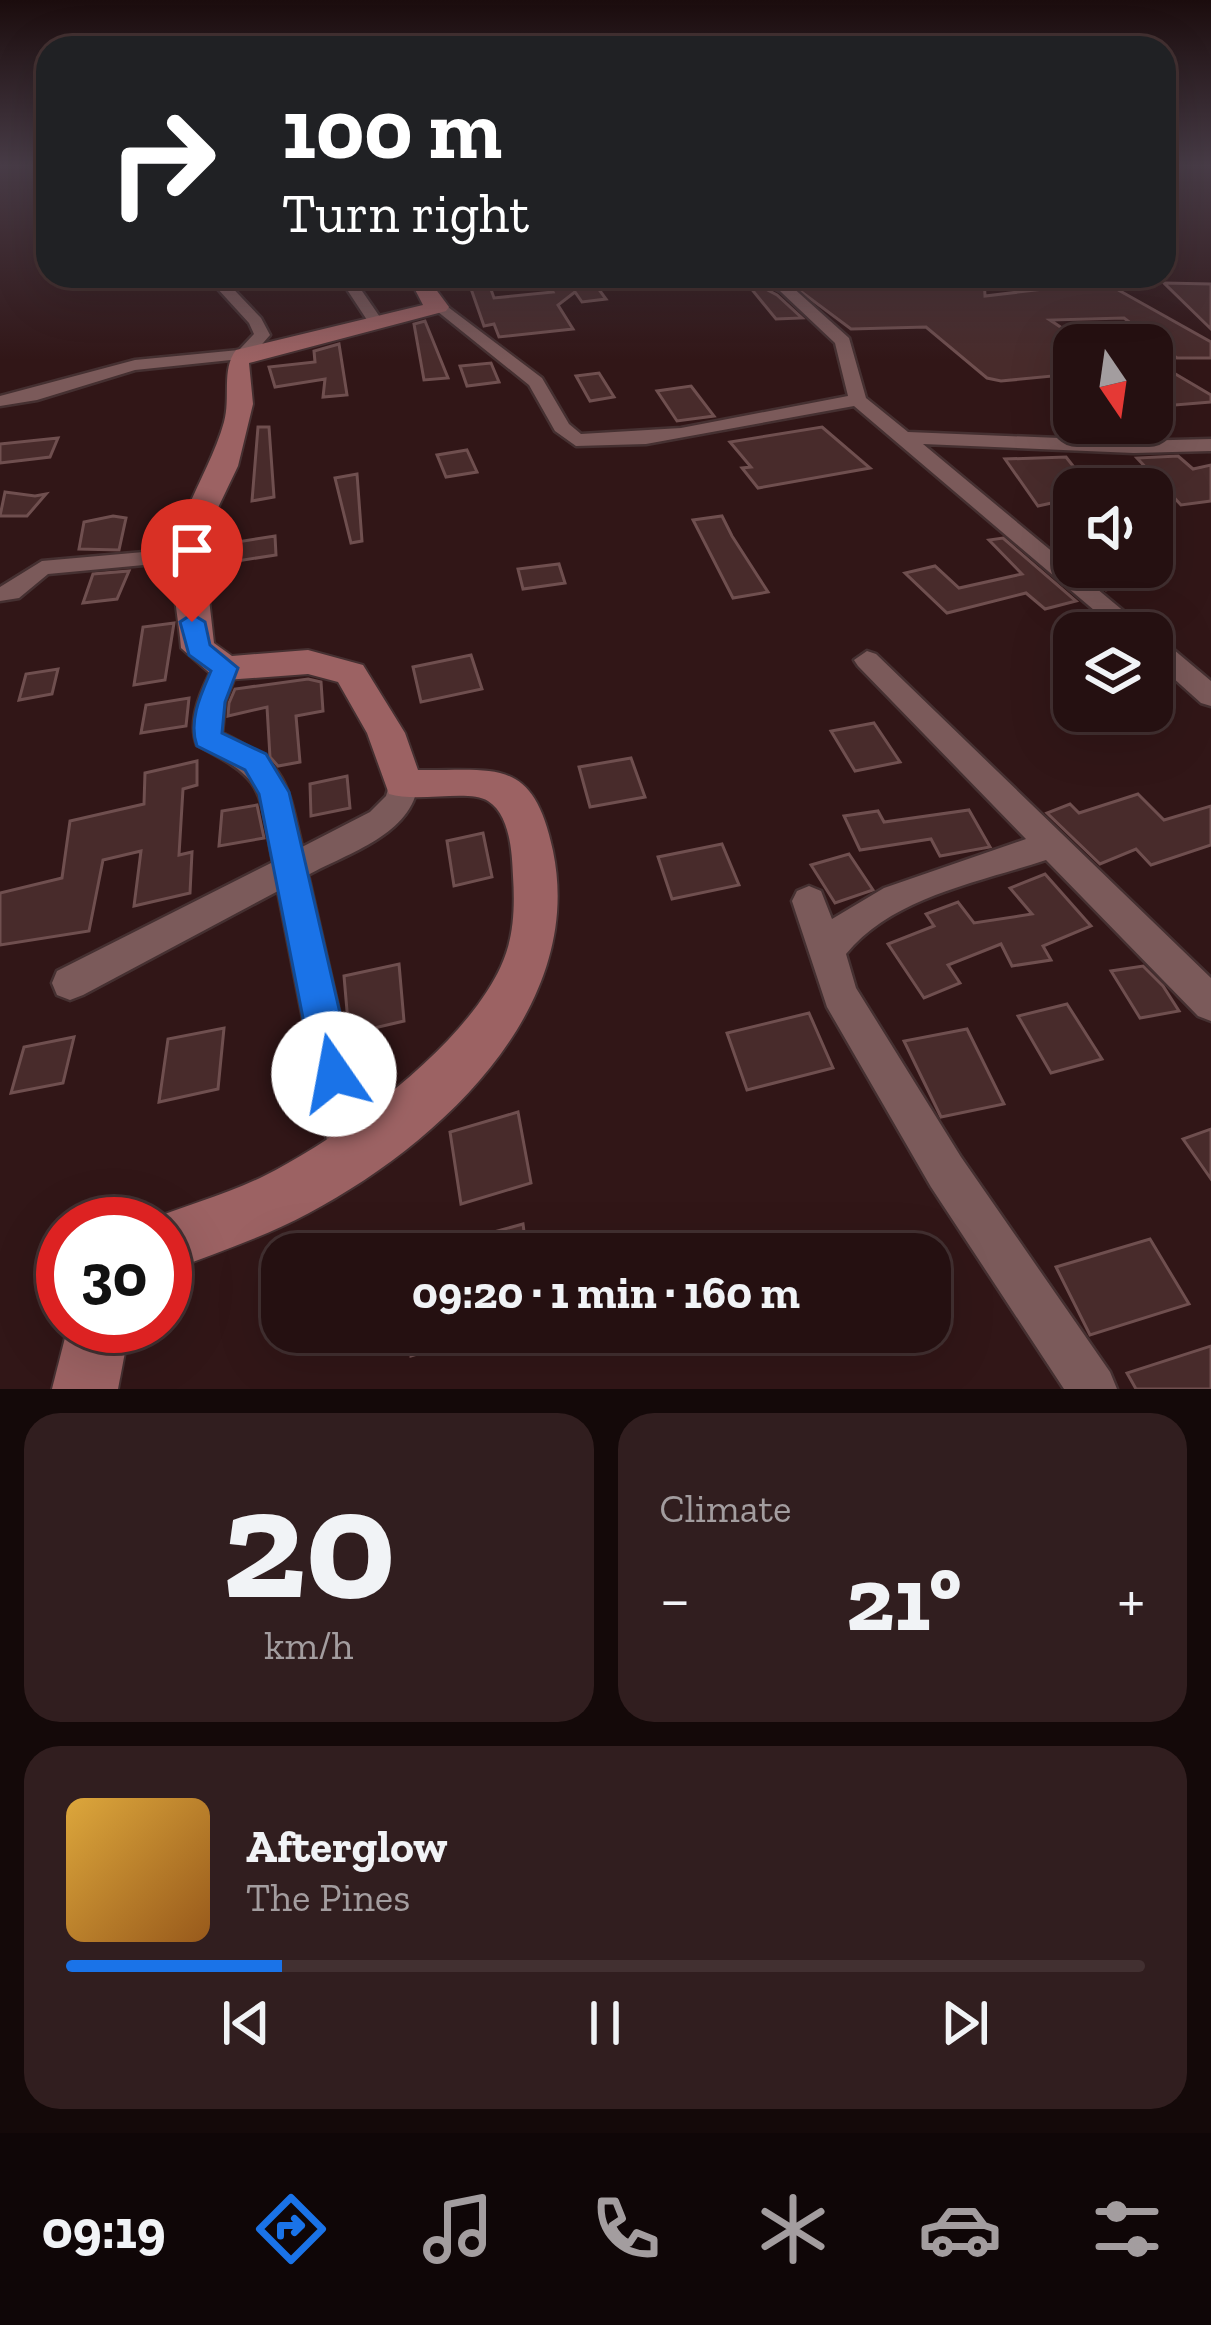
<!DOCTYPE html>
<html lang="en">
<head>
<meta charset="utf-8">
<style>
	body { margin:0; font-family:"Zilla Slab",serif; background:#311e1f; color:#f1f3f6; height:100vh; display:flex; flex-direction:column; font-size:45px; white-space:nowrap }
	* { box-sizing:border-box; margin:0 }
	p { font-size:39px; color:#a39d9f }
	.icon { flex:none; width:66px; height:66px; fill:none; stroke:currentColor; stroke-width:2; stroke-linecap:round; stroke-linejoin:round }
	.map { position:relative; height:1389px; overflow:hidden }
	.drawer { display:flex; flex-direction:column; gap:24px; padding:24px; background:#140909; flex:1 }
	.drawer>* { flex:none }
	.banner { position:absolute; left:36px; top:36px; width:1140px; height:252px; border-radius:36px; box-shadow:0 12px 48px #0002,0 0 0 3px #423031; background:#202124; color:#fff; overflow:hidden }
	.needle { width:78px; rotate:167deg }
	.controls { position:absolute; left:1053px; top:324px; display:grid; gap:24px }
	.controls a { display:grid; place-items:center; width:120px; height:120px; border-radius:24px; background:#251011; box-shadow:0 12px 48px #0002,0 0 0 3px #423031; font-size:60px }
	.speed { position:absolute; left:36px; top:1197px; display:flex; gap:24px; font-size:60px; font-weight:700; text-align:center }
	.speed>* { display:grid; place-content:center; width:156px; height:156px; border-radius:50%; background:#251011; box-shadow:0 12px 48px #0002,0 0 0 3px #423031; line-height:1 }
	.speed .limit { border:18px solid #d22; background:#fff; color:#111 }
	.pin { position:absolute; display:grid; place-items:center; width:102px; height:102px; color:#fff; margin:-123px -51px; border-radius:50% 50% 50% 0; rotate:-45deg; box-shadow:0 0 12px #0007 }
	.pin .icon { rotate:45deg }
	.me { position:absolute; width:132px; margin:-66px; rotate:348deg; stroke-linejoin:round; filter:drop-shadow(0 0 9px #0008) }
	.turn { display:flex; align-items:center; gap:42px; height:252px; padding:0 48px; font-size:54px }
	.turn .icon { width:156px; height:156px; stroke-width:2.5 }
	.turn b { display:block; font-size:84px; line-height:102px }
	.big { font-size:90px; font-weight:800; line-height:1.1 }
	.drawer .card { flex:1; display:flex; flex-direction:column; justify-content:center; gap:18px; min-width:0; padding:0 42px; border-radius:36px; background:#311e1f }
	.drawer .dial { align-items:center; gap:0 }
	.dial b { font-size:156px; line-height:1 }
	.song { display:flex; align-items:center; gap:36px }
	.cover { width:144px; height:144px; border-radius:18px; background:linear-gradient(135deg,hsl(40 70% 55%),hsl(30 70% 35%)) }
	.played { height:12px; border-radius:6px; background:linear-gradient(90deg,#1a73e8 20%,#423031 20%) }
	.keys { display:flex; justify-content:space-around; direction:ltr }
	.heat { display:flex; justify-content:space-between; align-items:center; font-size:66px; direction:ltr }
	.drawer .tiles { flex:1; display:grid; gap:24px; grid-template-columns:1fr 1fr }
	.card:last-child { grid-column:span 2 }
	.trip { position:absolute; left:261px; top:1233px; width:690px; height:120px; border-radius:36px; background:#251011; box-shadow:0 12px 48px #0002,0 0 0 3px #423031; font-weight:800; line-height:120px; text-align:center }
	.tab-bar { display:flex; height:192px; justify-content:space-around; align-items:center; background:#0f0607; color:#a39d9f }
	.tab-bar .icon { width:84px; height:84px }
	.tab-bar .active { color:#1a73e8 }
	.tab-bar b { font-size:54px; color:#f1f3f6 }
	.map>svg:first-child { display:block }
	.building { fill:#482b2b; stroke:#6f4f4f; stroke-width:3 }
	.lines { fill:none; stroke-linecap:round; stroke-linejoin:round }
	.minor-casing { stroke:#453031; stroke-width:5 }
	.secondary-casing { stroke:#453031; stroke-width:4 }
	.minor { fill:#7b5a5a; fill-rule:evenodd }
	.secondary { fill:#9c6263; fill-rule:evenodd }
	.route { fill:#1a73e8; stroke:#114b97; stroke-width:3 }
</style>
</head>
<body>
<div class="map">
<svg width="1211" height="1389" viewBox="0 0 1211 1389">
	<rect width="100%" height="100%" fill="#311617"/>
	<g class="building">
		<path d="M544,276H599L592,280L606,299L582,302L575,292L558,305L573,329L499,337L494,324L484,326L469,283L488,281L494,298L553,292Z"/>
		<path d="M741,276L777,295L802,318L776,319Z"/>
		<path d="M780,276H984L985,296L1104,282L1211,342V358H1177L1124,318L1050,320L1074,336V374L1001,381L987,378L926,327L851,329Z"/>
		<path d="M1164,283L1211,284V329Z"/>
		<path d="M425,321L448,378L424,380L414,324Z"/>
		<path d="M339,344L347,395L323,397L325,379L275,387L269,367L315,362L314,351Z"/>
		<path d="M491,363L499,382L467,386L460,366Z"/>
		<path d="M1167,369L1211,395V402L1175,405L1165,397L1152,399V371Z"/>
		<path d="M599,373L614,397L590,401L576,376Z"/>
		<path d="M691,386L714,416L677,421L657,391Z"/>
		<path d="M258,427H269L274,497L252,501Z"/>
		<path d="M822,427L870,468L758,488L742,468L751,467L730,442Z"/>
		<path d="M58,438L50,457L0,463V444Z"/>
		<path d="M467,450L477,472L446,477L437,455Z"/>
		<path d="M1178,456L1193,469L1211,465V501L1181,505L1137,458Z"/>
		<path d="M1066,457L1091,489H1074V498L1038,506L1005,459Z"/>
		<path d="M357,474L362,541L351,543L335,478Z"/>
		<path d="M5,492L35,496L46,494L27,516H0Z"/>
		<path d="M113,516L126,518L119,550L79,549L84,522Z"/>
		<path d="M722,516L732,536L768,592L733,598L693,520Z"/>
		<path d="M275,536L276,555L237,561V542Z"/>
		<path d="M1003,538L1076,601L1045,609L1026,593L947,613L905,573L935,566L959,588L1022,574L989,540Z"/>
		<path d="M559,564L565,583L523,589L518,569Z"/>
		<path d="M1078,567H1123L1142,582L1106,590Z"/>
		<path d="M129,571L117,599L83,603L93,574Z"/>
		<path d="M174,623L165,680L134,685L143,627Z"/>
		<path d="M471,655L482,689L421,702L413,667Z"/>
		<path d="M58,669L52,694L19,700L26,674Z"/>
		<path d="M308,679L321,682L323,711L296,716L300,762L278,766L270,757L267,707L228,716L229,703L235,689Z"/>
		<path d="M189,698L186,726L141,733L146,705Z"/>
		<path d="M874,723L900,762L855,771L831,731Z"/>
		<path d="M631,758L645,797L590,807L579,767Z"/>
		<path d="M197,761V785L183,789L179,855L192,852L190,893L134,906L141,851L103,860L89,931L0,945V893L62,878L70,821L144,804L145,773Z"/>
		<path d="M347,776L350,808L311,816L310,784Z"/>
		<path d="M1138,794L1164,820L1211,806V845L1151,865L1136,849L1100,864L1047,813L1070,804L1079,813Z"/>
		<path d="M257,805L264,838L219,846L222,811Z"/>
		<path d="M969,810L990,847L940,856L931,839L860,850L844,816L878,811L884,822Z"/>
		<path d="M483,833L492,877L454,886L447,841Z"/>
		<path d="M722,844L739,885L672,899L658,857Z"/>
		<path d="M849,854L873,890L835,903L811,865Z"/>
		<path d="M1045,874L1091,926L1043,946L1051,960L1012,966L1001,944L948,965L960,983L924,998L888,944L934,926L926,914L958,902L974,923L1032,914L1010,888Z"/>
		<path d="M399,964L404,1021L349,1034L344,976Z"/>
		<path d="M1143,966L1163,986L1179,1011L1140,1018L1111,971Z"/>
		<path d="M1067,1004L1102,1059L1051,1073L1018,1016Z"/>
		<path d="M809,1013L833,1068L747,1090L727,1033Z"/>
		<path d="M224,1028L218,1089L159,1102L168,1039Z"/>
		<path d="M967,1029L1004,1104L941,1117L904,1041Z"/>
		<path d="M74,1037L63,1083L11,1093L24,1047Z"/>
		<path d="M518,1112L531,1183L461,1204L450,1132Z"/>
		<path d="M1211,1129V1179L1183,1139Z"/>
		<path d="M523,1224L527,1254H436L435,1248Z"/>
		<path d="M1150,1239L1189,1304L1090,1335L1056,1267Z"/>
		<path d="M410,1332H473V1337L411,1356Z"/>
		<path d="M1211,1346V1389H1136L1127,1373Z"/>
	</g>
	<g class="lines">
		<g class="minor-casing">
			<g id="minor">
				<path d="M206,276H221L261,318L270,335L250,358L135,370L37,400L0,406V396L135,360L239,350L254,334L249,323Z"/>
				<path d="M346,276H360L362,291L382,320L379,323H369L348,291Z"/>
				<path d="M749,276H768L790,285L849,338L866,398L908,432L1134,441L1211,439V451L1134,453L923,444L1150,633H1121L854,406L646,444L576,446L555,431L529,385L432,307L444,304L542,378L569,424L581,434L681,428L848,396L835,343L780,291Z"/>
				<path d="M189,548L197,550V560L48,574L19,598L0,601V587L42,561Z"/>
				<path d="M1152,637L1161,639L1211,681V706L1201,703L1152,659Z"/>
				<path d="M867,651L876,654L1211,978V1021L1198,1016L1046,860C980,882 892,897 846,954L856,988L961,1157L1110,1372L1117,1389H1064L931,1187L827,1007L792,901L797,891L809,886L821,891L832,919L884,888L1026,839L858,666L854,660Z"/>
				<path d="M225,659L238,668L225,702L222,733C287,765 286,778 302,847L370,812L386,796L392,775L403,771L414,775L418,783C413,834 348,853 308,875L372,1156L366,1171L351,1177L336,1171L330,1156L278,891L83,995L70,1000L57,995L52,983L57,971L273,862C258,787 267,781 197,745C187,719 203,686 216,662Z"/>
			</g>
		</g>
		<g class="secondary-casing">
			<g id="secondary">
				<path d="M408,276H426L449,307L446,311L249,363L253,404L238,466L215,514L204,555L214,643L232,656L308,650L363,665L405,733L418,770C496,771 533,756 553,851C586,1010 437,1145 309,1213C263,1238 213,1253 165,1273V1224L144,1222C183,1206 226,1195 264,1176C341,1138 465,1046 501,966C514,938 515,907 513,876C512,852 510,815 488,801C469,789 417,803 389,794L367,733L338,682L308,674L225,680L213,676L181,648C179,619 170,583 174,554C180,511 212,466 224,422C231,398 221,370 236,350L423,305Z"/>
				<path d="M68,1326H130L118,1389H52Z"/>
			</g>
		</g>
		<use href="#minor" class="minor"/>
		<use href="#secondary" class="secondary"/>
	</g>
	<linearGradient id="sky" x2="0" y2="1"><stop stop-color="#1b0c0d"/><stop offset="0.46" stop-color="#483c47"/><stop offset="1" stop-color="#483c47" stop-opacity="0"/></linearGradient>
	<rect width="1211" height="360" fill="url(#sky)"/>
	<path class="route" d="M192,614L205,622L210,645L238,668L225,702L222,733L266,754L289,792L354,1074L348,1088L334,1094L320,1088L314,1074L259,794L245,770L197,746C188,721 201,694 211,671L189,655L180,622Z"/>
</svg>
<div class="controls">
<a><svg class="needle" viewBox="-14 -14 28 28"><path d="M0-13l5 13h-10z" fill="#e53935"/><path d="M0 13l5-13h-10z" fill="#a39d9f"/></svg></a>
<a><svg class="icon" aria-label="sound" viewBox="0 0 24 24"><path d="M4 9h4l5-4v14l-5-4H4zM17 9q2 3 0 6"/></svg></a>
<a><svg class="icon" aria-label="layers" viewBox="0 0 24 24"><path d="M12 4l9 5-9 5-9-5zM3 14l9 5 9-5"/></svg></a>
</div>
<div class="speed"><div class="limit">30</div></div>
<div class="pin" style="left:192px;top:622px;background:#d93025"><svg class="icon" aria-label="arrive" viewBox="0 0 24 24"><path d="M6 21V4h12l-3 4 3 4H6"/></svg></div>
<svg class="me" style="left:334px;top:1074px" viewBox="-20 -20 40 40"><circle r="19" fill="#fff"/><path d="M0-13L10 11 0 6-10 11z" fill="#1a73e8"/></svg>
<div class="trip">09:20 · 1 min · 160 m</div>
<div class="banner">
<div class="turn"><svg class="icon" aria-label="right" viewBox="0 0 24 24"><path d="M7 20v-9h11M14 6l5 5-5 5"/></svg><div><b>100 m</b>Turn right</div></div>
</div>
</div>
<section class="drawer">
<div class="tiles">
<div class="card dial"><b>20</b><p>km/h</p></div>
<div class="card"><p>Climate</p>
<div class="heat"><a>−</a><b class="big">21°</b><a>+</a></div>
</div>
<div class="card">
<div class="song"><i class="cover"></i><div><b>Afterglow</b><p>The Pines</p></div></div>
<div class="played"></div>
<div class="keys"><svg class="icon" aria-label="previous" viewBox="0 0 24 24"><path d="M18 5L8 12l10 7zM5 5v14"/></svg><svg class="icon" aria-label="pause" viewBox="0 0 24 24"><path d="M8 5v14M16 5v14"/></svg><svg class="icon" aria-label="next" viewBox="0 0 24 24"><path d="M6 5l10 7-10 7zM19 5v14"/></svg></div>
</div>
</div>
</section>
<nav class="tab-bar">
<b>09:19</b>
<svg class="icon active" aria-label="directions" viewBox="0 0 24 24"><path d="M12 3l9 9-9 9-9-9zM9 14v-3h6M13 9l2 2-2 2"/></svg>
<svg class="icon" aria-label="music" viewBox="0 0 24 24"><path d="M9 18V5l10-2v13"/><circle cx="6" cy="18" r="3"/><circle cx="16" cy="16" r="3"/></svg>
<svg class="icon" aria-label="phone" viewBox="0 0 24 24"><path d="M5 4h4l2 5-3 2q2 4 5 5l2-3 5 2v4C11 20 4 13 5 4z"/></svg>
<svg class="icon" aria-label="climate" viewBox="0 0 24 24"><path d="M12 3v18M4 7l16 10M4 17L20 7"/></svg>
<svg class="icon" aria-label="car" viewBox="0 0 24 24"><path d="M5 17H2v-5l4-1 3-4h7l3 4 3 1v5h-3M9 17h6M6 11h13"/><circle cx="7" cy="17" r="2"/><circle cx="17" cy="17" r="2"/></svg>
<svg class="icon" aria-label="filters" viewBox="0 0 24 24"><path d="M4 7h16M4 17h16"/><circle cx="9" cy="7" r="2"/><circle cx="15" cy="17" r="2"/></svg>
</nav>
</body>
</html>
